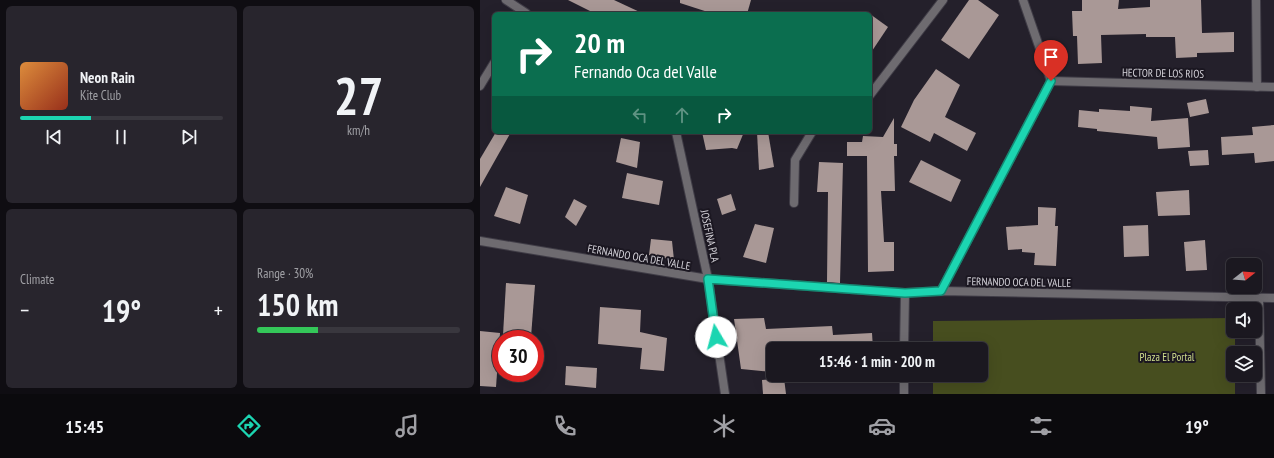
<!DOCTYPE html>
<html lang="en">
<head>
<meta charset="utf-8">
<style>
	body { margin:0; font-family:"PT Sans Narrow",sans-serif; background:#28252d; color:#f1f3f6; height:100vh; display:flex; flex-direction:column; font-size:15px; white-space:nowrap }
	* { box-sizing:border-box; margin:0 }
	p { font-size:13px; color:#a0a0a5 }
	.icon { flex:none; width:22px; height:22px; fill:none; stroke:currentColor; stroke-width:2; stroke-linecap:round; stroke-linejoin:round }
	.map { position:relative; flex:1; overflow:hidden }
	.side { display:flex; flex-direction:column; gap:6px; padding:6px; background:#0f0d12; width:480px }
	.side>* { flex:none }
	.guide { position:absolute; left:12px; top:12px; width:380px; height:122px; border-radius:6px; box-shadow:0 4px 16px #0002,0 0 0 1px #39373e; background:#0b6e4f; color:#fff; overflow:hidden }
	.needle { width:26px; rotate:73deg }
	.buttons { position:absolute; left:746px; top:258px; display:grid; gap:8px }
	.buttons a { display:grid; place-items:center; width:36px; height:36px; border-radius:6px; background:#1b1820; box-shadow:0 4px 16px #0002,0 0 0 1px #39373e; font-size:20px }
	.speed { position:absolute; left:12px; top:330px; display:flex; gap:8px; font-size:20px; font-weight:700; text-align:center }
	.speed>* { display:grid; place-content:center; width:52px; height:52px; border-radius:50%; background:#1b1820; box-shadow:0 4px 16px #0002,0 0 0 1px #39373e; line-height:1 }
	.speed .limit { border:6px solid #d22; background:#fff; color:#111 }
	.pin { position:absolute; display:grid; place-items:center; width:34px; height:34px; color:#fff; margin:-41px -17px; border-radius:50% 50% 50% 0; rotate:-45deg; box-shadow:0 0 4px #0007 }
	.pin .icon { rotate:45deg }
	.me { position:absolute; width:44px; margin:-22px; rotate:352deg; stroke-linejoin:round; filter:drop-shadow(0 0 3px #0008) }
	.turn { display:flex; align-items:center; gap:14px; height:84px; padding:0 16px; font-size:18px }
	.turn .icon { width:52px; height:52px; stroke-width:2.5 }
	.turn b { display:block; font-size:28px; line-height:34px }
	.lanes { display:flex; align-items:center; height:38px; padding:0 16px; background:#0003; justify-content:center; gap:20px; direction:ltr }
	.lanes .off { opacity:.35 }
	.big { font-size:30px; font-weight:800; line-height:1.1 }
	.side .tile { flex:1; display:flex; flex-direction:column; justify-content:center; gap:6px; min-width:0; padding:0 14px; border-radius:6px; background:#28252d }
	.side .dial { align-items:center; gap:0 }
	.dial b { font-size:52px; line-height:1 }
	.song { display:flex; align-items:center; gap:12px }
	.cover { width:48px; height:48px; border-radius:6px; background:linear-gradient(135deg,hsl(30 70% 55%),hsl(10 70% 35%)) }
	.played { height:4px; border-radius:2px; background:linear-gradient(90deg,#1cd5b1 35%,#39373e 35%) }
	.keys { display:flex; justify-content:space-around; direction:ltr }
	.heat { display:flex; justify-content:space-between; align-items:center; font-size:22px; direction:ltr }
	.charge { height:6px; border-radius:3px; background:linear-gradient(90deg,#34c759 30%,#39373e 0) }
	.side .tiles { flex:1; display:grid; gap:6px; grid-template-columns:repeat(2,1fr) }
	.trip { position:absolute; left:286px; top:342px; width:222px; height:40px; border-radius:6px; background:#1b1820; box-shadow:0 4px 16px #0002,0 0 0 1px #39373e; font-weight:800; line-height:40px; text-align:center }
	.dock { display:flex; height:64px; justify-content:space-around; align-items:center; background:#0b0a0d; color:#a0a0a5 }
	.dock .icon { width:28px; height:28px }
	.dock .active { color:#1cd5b1 }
	.dock b { font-size:18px; color:#f1f3f6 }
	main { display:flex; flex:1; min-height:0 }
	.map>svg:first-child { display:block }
	.green { fill:#474e1f }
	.building { fill:#a99896 }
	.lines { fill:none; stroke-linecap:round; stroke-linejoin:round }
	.lane-casing { stroke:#403d47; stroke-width:10 }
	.street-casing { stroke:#403d47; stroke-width:10 }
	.lane { stroke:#6e6b70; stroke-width:8 }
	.street { stroke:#6e6b70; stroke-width:8 }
	.route-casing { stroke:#128a73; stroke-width:10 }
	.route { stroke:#1cd5b1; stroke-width:7 }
	.labels { text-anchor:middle; stroke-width:4; stroke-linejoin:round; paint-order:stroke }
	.street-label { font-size:11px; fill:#d5d3da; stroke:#1b1721 }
	.park-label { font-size:11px; fill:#d1df8d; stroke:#1b1721 }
</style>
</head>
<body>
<main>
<section class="side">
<div class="tiles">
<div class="tile">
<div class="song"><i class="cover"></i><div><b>Neon Rain</b><p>Kite Club</p></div></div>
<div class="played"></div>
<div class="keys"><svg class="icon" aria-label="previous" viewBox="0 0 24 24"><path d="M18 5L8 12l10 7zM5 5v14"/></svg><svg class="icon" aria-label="pause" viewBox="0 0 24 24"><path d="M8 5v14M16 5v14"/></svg><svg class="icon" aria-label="next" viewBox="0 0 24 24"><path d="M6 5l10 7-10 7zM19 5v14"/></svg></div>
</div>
<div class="tile dial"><b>27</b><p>km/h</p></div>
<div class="tile"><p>Climate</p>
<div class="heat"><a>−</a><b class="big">19°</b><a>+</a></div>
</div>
<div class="tile"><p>Range · 30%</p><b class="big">150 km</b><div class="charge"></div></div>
</div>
</section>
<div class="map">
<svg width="794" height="394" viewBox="0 0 794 394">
	<rect width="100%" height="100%" fill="#24202b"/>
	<path class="green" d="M753,318V331H755V353H753V375H755V394H453V375H501V349H453V321Z"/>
	<g class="building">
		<path d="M88,0H134L164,14H116Z"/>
		<path d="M200,0H271L267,14H234L200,3Z"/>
		<path d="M489,0H498L519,15L489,59L461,40Z"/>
		<path d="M602,0H639L638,9L670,7V0H721L722,33L754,32V52L717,53V57L696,58L695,37H666V34L621,35L622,63L598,64L597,36H593L592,11H602Z"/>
		<path d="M390,14L408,27L390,54Z"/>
		<path d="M456,69L480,85L465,117L496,133L487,151L454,133L450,142L421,127L434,100Z"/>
		<path d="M726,99L729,113L710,117L707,103Z"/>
		<path d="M650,106L672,108L671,121L708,118L710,147L678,149L677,137L617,131V129L598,127L599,110L619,112V109L650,111Z"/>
		<path d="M414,118V144H417V156H414L415,191H401L404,242H414V271L388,272L387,156H367V142H382L383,136L403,137Z"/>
		<path d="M794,125V161L775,163L774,153L742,155L741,137L773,135L772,127Z"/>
		<path d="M16,132H31L0,187V159Z"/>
		<path d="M222,132H264L257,149L252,148L226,150Z"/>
		<path d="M277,132H288L294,167L279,170Z"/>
		<path d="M141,138L160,142L157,168L136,162Z"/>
		<path d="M728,150L729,165L710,166L708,151Z"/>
		<path d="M441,160L481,180L471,202L429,182Z"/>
		<path d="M339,162L363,163L360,283L347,282L348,192H337Z"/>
		<path d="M147,173L183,181L179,205L142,198Z"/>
		<path d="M26,187L48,195L40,224L14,216Z"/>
		<path d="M709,190L710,215L678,216L676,192Z"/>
		<path d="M251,194L256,210L242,215L237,199Z"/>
		<path d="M94,199L107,206L96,226L85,217Z"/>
		<path d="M558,207L576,208L575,226H578L576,266L554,265L555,253L542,252V249L528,250L526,227L558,225Z"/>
		<path d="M275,224L294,228L286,263L263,257Z"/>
		<path d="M668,225L669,256L644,257L643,226Z"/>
		<path d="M171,239L192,241L194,260L169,255Z"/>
		<path d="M725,240L727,270L706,271L704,242Z"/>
		<path d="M26,283L55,285L51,337L23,335Z"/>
		<path d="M120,307L161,310L160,332L187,338L184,371L160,369L162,348L118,344Z"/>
		<path d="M284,318L286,329L352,326L353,335L392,333L393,349H289L292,372L261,369L254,319Z"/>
		<path d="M0,331L20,333L16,387L0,386Z"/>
		<path d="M86,366L117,368L116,388L85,385Z"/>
		<path d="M304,378L306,394H283L282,380Z"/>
	</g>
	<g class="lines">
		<g class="lane-casing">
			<path id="lane" d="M314,203L315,160L332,132"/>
		</g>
		<g class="street-casing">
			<g id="street">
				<path d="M26,0L46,13L45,14"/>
				<path d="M776,0L777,87"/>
				<path d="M571,81L794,87"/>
				<path d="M0,86L14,63"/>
				<path d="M390,95L463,0"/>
				<path d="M196,132L228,279L245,394"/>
				<path d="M0,241L228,279L425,293L461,291L794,298"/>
				<path d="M461,291L571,81L543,0"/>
				<path d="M779,298L781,394"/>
				<path d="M424,349L425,293"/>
				<path d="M424,394V375"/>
			</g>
		</g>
		<use href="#lane" class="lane"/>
		<use href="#street" class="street"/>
	</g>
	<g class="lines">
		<g class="route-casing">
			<path id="route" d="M236,337L228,279L425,293L461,291L571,81"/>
		</g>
		<use href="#route" class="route"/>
	</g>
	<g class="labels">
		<g class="street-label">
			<text transform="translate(683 73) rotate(1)" y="4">HECTOR DE LOS RIOS</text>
			<text transform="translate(230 236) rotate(78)" y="4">JOSEFINA PLA</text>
			<text transform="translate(159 257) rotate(10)" y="4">FERNANDO OCA DEL VALLE</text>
			<text transform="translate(539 282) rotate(1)" y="4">FERNANDO OCA DEL VALLE</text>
		</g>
		<g class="park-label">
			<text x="687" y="361">Plaza El Portal</text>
		</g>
	</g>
</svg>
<div class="buttons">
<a><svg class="needle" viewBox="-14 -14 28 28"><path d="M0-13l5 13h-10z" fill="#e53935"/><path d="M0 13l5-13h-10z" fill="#a0a0a5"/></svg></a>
<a><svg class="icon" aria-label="sound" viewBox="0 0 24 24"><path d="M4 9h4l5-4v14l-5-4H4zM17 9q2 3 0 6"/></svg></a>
<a><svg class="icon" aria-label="layers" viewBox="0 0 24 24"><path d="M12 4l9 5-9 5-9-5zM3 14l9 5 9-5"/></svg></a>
</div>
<div class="speed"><div class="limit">30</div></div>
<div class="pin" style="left:571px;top:81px;background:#d93025"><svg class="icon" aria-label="arrive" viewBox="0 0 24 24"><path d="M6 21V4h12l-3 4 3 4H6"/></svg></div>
<svg class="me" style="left:236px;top:337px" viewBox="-20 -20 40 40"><circle r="19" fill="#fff"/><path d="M0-13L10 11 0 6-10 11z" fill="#1cd5b1"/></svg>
<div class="trip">15:46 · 1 min · 200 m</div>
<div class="guide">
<div class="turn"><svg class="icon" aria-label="right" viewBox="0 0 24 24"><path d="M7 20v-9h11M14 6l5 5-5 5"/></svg><div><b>20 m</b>Fernando Oca del Valle</div></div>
<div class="lanes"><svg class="icon off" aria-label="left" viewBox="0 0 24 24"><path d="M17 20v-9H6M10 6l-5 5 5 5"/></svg><svg class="icon off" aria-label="ahead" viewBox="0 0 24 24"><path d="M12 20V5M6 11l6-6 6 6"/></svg><svg class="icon" aria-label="right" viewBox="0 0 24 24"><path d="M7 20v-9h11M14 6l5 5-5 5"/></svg></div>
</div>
</div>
</main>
<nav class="dock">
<b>15:45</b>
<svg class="icon active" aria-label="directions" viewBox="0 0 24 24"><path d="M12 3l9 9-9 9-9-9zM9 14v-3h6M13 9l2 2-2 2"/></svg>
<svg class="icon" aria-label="music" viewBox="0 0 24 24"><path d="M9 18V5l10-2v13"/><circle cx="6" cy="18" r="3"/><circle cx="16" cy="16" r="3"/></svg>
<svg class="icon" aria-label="phone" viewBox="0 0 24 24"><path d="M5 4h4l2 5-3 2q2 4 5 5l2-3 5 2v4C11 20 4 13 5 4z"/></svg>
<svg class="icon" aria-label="climate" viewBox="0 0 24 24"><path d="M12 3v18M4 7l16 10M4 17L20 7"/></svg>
<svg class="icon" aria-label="car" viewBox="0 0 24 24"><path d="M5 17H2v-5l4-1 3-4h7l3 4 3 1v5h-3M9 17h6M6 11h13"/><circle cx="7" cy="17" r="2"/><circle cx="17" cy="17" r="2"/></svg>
<svg class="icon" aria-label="filters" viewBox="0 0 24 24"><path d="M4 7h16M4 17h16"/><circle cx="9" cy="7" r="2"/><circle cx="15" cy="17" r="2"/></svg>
<b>19°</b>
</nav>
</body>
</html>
